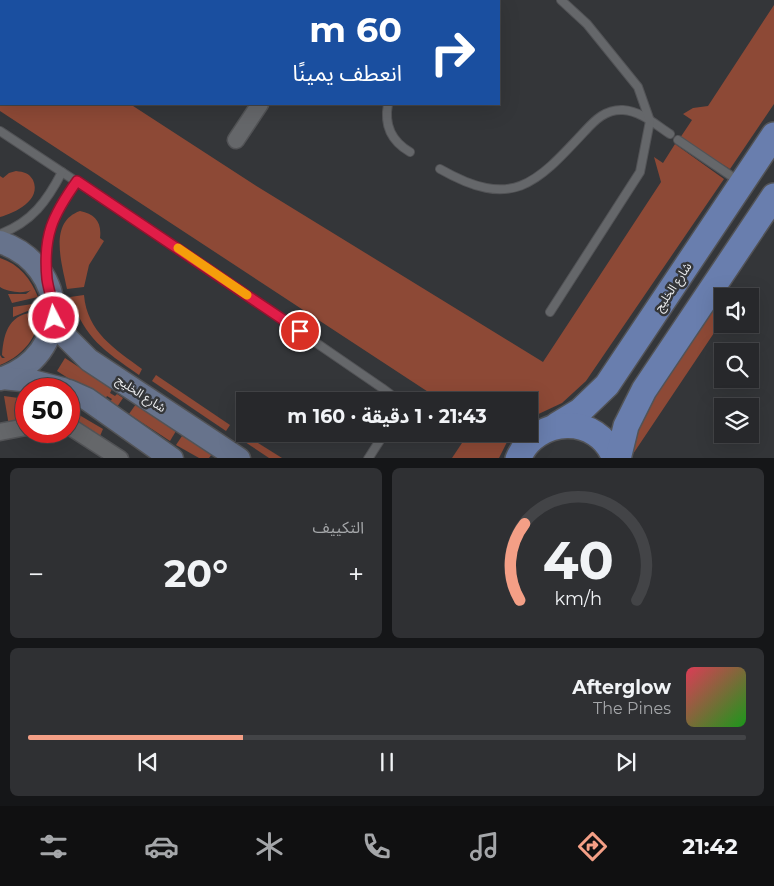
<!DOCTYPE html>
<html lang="ar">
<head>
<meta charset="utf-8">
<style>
	body { margin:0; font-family:Montserrat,"Noto Sans Arabic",sans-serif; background:#2f3033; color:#f1f3f6; direction:rtl; height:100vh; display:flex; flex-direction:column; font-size:19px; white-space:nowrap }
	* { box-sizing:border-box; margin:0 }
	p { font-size:16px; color:#a4a6a9 }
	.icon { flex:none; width:28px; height:28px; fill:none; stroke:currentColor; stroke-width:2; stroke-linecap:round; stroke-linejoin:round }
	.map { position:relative; height:458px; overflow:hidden; direction:ltr }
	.details { display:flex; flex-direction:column; gap:10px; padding:10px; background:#151618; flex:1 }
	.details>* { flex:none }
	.hud { position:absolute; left:0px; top:0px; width:500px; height:105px; box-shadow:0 5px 20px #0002,0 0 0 1px #434447; direction:rtl; background:#1a4fa0; color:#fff; overflow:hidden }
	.buttons { position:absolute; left:714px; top:288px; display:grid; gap:10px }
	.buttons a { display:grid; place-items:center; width:45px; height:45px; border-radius:0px; background:#27282b; box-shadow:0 5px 20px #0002,0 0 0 1px #434447; font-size:25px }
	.speed { position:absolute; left:15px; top:378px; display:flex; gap:10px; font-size:25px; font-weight:700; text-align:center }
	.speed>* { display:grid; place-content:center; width:65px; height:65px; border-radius:50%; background:#27282b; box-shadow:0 5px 20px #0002,0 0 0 1px #434447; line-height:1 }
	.speed .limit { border:8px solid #d22; background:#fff; color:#111 }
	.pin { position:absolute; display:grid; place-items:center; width:42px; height:42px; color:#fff; margin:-21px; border:2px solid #fff; border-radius:50%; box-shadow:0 1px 5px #0007 }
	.me { position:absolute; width:55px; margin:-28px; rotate:355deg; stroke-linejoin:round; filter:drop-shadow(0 0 4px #0008) }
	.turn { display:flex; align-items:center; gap:18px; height:105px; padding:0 15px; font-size:22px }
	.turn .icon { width:65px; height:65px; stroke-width:2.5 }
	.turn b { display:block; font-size:35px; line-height:42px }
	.big { font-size:38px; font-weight:700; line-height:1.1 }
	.details .tile { flex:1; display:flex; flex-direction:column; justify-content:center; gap:8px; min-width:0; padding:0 18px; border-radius:8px; background:#2f3033 }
	.details .dial { align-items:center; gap:0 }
	.dial svg { height:130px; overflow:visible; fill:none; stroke:#434447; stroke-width:7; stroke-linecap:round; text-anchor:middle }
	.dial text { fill:#f1f3f6; stroke:none }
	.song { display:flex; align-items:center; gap:15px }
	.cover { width:60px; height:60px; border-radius:8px; background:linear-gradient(135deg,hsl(350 70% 55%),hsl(120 70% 35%)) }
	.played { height:5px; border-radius:2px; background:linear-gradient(90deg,#f49f86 30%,#434447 30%) }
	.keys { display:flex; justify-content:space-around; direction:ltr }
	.heat { display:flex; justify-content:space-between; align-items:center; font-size:28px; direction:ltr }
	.details .tiles { flex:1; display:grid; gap:10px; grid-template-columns:1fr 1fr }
	.tile:last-child { grid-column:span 2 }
	.trip { position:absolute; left:236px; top:392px; width:302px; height:50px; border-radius:0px; background:#27282b; box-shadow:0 5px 20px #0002,0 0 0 1px #434447; font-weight:700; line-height:50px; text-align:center; direction:rtl }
	.tab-bar { display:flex; height:80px; justify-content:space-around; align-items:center; background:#101011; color:#a4a6a9 }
	.tab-bar .icon { width:35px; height:35px }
	.tab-bar .selected { color:#f49f86 }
	.tab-bar b { font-size:22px; color:#f1f3f6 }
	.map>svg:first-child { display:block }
	.green { fill:#8d4936 }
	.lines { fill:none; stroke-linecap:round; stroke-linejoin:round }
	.service-casing { stroke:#525356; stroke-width:10 }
	.minor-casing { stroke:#525356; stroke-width:19 }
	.secondary-casing { stroke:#525356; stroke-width:25 }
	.primary-casing { stroke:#525356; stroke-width:28 }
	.service { stroke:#65676a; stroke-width:8 }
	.minor { stroke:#65676a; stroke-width:16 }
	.secondary { stroke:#67738c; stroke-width:22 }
	.primary { stroke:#697eae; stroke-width:25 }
	.route-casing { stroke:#92132f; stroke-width:12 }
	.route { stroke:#e11d48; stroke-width:9 }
	.slow { stroke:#f59e0b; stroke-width:9 }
	.labels { text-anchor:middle; stroke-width:5; stroke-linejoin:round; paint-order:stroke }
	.street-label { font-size:12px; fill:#edeef0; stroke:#343639 }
</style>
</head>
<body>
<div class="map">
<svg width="774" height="459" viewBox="0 0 774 459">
	<rect width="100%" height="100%" fill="#343639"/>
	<g class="green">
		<path d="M774,5V104L730,169L680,138L692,120L683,114L693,108L708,106Z"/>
		<path d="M0,19L1,104H130L258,187L543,362L661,182L654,157L663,163L675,144L724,179L586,381L562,403L530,418V401H442L0,111Z"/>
		<path d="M16,171C24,172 29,173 33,180C42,200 15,213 0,217V176L3,178L9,173Z"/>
		<path d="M80,211C95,214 102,222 100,238L104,241L89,265L84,287L67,289C62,264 48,222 80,211Z"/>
		<path d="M0,258C19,264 31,279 38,297L12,303L8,294H26L31,290C23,294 8,292 0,287Z"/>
		<path d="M84,295C87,332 115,349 142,369L139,375C102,349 87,340 70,297Z"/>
		<path d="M39,303C43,331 26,355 0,365V355L2,358H5L2,355C4,330 10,314 36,312L30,310L13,317V307Z"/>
		<path d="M716,305H722V321L633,454C637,404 688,347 716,305Z"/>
		<path d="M65,358L112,389L110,393L115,396L117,394L123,398L117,407L110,402L112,399L107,396L104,401L57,371Z"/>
		<path d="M156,375L230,425L226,431L152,381Z"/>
		<path d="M4,396L26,399V419L9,426Z"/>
		<path d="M136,404L176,431L170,441L129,414Z"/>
		<path d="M69,409L103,429L100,436L69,417Z"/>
		<path d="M242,433L282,458H269L239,438Z"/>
		<path d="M468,434H511L499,458H452Z"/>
		<path d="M182,436L212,454L209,458H199L176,445Z"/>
	</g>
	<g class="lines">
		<g class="service-casing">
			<g id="service">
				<path d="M453,1L454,0"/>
				<path d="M388,104C384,125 391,141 410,152"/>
				<path d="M0,131L213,272L382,388L390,394L393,401"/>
				<path d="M678,140L740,182"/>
				<path d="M440,169C512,210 535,185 585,131C595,120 606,109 623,110C641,111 656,125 670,134"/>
				<path d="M0,234C32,222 47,201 62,172"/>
				<path d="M47,272C45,231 53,214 77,181"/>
				<path d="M550,312L640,172L650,121L638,87L587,24L561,0"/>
				<path d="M368,459L384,434"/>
			</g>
		</g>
		<g class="minor-casing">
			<g id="minor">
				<path d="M326,1L327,0"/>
				<path d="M236,140L260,104"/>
				<path d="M69,426L120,459"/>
				<path d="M0,432L26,427"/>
			</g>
		</g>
		<g class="secondary-casing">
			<g id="secondary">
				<path d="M0,242C70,266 72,356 0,379"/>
				<path d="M53,317L64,335L89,360L239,459"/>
				<path d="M2,378L32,381L63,389"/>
				<path d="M69,391L87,399L172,459"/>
			</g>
		</g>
		<g class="primary-casing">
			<g id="primary">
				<path d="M557,425L580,411L607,385L774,135"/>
				<path d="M518,459C536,416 598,413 615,459"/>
				<path d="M618,459L626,426L644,390L774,196"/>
			</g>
		</g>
		<use href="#service" class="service"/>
		<use href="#minor" class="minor"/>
		<use href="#secondary" class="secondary"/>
		<use href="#primary" class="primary"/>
	</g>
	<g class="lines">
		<g class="route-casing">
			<path id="route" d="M54,318C54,303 49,293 47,279C43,236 52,216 77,181L300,331"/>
		</g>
		<use href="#route" class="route"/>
		<path class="slow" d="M178,248L247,295"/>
	</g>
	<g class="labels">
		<g class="street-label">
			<text transform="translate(673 287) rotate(-56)" y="4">شارع الخليج</text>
			<text transform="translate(141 394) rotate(33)" y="4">شارع الخليج</text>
		</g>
	</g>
</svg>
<div class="buttons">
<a><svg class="icon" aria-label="sound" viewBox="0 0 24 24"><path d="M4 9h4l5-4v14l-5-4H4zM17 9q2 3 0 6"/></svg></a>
<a><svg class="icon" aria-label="search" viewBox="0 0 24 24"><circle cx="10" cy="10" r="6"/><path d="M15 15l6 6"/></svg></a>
<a><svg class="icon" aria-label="layers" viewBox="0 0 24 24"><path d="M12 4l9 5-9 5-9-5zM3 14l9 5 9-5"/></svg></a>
</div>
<div class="speed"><div class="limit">50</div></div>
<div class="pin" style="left:300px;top:331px;background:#d93025"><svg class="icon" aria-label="arrive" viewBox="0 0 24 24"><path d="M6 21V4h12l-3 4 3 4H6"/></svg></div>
<svg class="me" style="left:54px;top:318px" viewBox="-20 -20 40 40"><circle r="17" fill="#e11d48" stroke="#fff" stroke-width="3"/><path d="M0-11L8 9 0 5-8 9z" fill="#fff"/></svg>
<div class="trip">21:43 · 1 دقيقة · 160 m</div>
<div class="hud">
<div class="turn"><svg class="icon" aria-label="right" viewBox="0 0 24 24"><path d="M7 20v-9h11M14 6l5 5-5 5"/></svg><div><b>60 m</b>انعطف يمينًا</div></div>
</div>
</div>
<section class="details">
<div class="tiles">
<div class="tile dial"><svg viewBox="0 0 100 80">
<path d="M14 69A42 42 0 1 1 86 69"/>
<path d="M14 69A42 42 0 0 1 17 22" stroke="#f49f86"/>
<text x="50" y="56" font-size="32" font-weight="700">40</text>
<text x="50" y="72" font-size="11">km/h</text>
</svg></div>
<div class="tile"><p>التكييف</p>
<div class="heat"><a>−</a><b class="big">20°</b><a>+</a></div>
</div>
<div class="tile">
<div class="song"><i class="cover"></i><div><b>Afterglow</b><p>The Pines</p></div></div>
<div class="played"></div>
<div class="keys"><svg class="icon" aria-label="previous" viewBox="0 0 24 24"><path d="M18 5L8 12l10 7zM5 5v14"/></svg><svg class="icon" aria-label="pause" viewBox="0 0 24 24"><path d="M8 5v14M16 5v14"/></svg><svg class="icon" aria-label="next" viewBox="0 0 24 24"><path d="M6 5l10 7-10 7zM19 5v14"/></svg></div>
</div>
</div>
</section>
<nav class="tab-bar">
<b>21:42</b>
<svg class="icon selected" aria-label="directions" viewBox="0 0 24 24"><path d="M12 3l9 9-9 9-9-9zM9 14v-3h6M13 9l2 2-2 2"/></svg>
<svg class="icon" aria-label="music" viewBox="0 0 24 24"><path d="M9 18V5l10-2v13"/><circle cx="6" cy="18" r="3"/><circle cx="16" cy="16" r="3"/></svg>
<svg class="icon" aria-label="phone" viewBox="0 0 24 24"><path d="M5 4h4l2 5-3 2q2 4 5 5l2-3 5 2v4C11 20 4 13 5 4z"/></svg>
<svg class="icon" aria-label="climate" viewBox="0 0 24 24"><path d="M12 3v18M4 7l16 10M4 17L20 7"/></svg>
<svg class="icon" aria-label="car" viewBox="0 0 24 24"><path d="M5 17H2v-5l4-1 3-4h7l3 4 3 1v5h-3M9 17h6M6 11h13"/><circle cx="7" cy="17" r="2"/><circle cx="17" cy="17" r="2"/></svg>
<svg class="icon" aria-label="filters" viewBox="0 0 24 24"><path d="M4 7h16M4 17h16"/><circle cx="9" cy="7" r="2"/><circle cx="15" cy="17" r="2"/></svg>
</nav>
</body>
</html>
